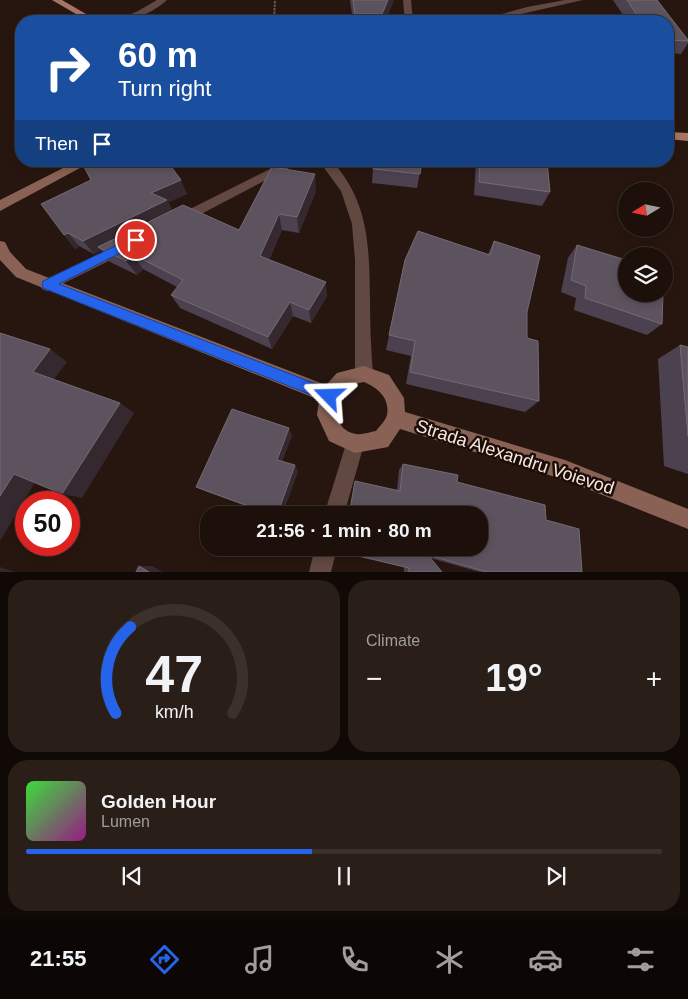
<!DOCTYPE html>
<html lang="en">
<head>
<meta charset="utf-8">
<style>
	body { margin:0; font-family:Arial,sans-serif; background:#2a1e19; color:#f1f3f6; height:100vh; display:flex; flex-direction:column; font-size:19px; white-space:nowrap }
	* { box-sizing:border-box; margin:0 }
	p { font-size:16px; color:#a09d9d }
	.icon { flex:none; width:28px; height:28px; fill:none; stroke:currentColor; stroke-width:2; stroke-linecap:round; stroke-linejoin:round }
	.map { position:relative; height:572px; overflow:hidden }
	.drawer { display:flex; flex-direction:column; gap:8px; padding:8px; background:#100906; flex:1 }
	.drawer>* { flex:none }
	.guide { position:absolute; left:15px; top:15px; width:659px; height:152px; border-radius:20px; box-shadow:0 2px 8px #0003,0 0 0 1px #3b302c; background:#1a4fa0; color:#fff; overflow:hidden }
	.needle { width:32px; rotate:260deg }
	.buttons { position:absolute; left:618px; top:182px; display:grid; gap:10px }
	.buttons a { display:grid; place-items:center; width:55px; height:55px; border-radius:50%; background:#1d100b; box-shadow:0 2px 8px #0003,0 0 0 1px #3b302c; font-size:25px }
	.speed { position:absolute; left:15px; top:491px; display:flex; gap:10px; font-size:25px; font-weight:700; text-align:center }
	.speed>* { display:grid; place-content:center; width:65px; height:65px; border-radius:50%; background:#1d100b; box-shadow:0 2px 8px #0003,0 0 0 1px #3b302c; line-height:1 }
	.speed .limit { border:8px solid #d22; background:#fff; color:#111 }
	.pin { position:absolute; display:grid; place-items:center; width:42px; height:42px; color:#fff; margin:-21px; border:2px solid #fff; border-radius:50%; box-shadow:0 1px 5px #0007 }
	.me { position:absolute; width:55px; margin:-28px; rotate:292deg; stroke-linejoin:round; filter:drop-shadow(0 0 4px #0008) }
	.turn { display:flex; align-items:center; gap:18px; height:105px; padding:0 20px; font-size:22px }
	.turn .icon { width:65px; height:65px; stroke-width:2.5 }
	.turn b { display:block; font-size:35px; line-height:42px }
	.then { display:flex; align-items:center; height:48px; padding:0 20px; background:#0003; gap:10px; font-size:19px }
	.big { font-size:38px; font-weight:800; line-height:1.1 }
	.drawer .widget { flex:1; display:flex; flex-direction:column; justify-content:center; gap:8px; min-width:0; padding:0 18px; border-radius:20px; background:#2a1e19 }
	.drawer .dial { align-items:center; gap:0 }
	.dial svg { height:130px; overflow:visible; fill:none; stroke:#3b302c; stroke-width:7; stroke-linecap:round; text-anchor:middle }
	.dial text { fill:#f1f3f6; stroke:none }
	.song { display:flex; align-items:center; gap:15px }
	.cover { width:60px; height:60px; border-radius:8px; background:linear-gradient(135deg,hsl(120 70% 55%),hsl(310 70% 35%)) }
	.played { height:5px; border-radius:2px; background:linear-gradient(90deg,#2563eb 45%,#3b302c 45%) }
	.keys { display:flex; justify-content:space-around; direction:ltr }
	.heat { display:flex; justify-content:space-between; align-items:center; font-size:28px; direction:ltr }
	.drawer .tiles { flex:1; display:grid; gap:8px; grid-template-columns:1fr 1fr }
	.widget:last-child { grid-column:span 2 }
	.trip { position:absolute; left:200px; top:506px; width:288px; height:50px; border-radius:20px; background:#1d100b; box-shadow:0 2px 8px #0003,0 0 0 1px #3b302c; font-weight:800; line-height:50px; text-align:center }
	.tab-bar { display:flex; height:80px; justify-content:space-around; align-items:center; background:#0c0604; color:#a09d9d }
	.tab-bar .icon { width:35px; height:35px }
	.tab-bar .active { color:#2563eb }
	.tab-bar b { font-size:22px; color:#f1f3f6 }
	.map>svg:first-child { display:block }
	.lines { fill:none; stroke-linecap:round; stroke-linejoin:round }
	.path { stroke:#685852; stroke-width:2; stroke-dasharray:2.5 1; stroke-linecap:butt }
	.lane { fill:#614840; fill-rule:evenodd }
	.street { fill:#614840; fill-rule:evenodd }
	.secondary { fill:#896255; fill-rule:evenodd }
	.primary { fill:#a77565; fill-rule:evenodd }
	.wall { fill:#4b414f }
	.shaded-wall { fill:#35282f }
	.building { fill:#5d535f; stroke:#756a74 }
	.route { fill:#2563eb; stroke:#184099 }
	.labels { text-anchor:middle; stroke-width:5; stroke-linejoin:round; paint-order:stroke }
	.near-street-label { font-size:18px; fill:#f5e8e3; stroke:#1d0d07 }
</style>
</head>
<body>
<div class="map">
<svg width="688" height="572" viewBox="0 0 688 572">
	<rect width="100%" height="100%" fill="#27160f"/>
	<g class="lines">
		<path class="path" d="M274,21L275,0"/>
		<path class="lane" d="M157,0H167C154,12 133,22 115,21L138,11Z"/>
		<g class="street">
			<path d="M403,0H411L413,21H405Z"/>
			<path d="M565,0H583L490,21H477L527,7Z"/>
			<path d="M286,161H302L184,223H174L172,220L174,217Z"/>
			<path d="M319,161H332C370,203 369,248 370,301C370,325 371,350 373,374L370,380L364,382L358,380L355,374V260L352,224L341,191Z"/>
			<path d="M122,243L127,244L129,248L127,252L52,289L47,291L42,289L40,285L42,281Z"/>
			<path d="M355,435L362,437L364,444L344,515H324L346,444L348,437Z"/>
			<path d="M315,548H337L331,572H309Z"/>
		</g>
		<g class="secondary">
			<path d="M77,161H93L0,211V200Z"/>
			<path d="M0,241L5,242L10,252L26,269L326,385L337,373L364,366L389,375L404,398L405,412L565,460L688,509V529L565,480L400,429L388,447L355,453L329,441L317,415L319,400L16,277L0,260ZM364,382C378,388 390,398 387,415C386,420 379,427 376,431C370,432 362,435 356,434C333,431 329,397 349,386C353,384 359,383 364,382Z"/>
		</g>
		<g class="primary">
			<path d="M52,0H62L98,21H88Z"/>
			<path d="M668,132L688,133V141L668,139Z"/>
		</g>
	</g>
	<g class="wall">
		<path d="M350,0H394L385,21H353Z"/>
		<path d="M613,0H657L688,40V43L681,54L668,53V21H627Z"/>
		<path d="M81,161H176L177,163L170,166L187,194L168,202L172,210L239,230L316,191L299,233L282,230L269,260L327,296L311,323L293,316L272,349L180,308L171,295L177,287L143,269L137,275L110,262L101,250L94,254L79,246L75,249L64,235L91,180Z"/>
		<path d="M422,161L417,188L372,183L373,169Z"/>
		<path d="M476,161H547L550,192L542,206L474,195Z"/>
		<path d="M494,241L527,312V338L539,401L525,412L406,384L411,356L386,350L405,260L488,254Z"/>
		<path d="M577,245L662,324L647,335L574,310L576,298L561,292L568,258Z"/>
		<path d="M680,345L688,347V474L664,466L658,359Z"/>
		<path d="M292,435L282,461L298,471L282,515H270L205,491L196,487Z"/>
		<path d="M403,464L457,482L546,520L582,572H480L430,558L442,572H404V567L342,553L343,548L397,490L399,470Z"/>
	</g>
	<g class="shaded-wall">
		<path d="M388,0H394L385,21H382V14Z"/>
		<path d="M164,161H176L177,163L167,168Z"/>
		<path d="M315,174L316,191L299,233L297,217Z"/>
		<path d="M181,180L187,194L168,202L174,214L98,247L101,250L94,254L83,241L151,193Z"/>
		<path d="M279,214L282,230L264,271L260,256Z"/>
		<path d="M68,233L79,246L75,249L64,235Z"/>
		<path d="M132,254L143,269L137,275L126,261Z"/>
		<path d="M326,282L327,296L311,323L309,310Z"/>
		<path d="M290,302L293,316L272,349L268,337Z"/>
		<path d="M50,349L67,362L51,383L33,372Z"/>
		<path d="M120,403L134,413L82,498L62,494Z"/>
		<path d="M289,428L292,435L280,465L277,460Z"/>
		<path d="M295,465L298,471L282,515H277Z"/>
		<path d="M14,474L37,479L0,541V496Z"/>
		<path d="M139,566H152L163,572H149Z"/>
		<path d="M0,567L14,572H0Z"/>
	</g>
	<g class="building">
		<path d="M353,0H388L382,14H355Z"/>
		<path d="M627,0H657L688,40V41L668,40V21H641Z"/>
		<path d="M81,161H167L181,180L151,193L167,200L83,241L68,233L64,235L41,204L91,180Z"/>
		<path d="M374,161H422L420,174L373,169Z"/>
		<path d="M480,161H547L550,192L479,182Z"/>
		<path d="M272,167L315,174L297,217L279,214L260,256L326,282L309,310L290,302L268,337L171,295L183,280L132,254L126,261L98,247L183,205L239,230Z"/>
		<path d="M418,231L490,255L494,241L540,256L527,312V338L538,341L539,401L410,372L415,341L389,335L405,260Z"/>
		<path d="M577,245L626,260V294H663L662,324L585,298L586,286L571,280Z"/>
		<path d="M0,333L50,349L33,372L120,403L62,494L14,474L0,496Z"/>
		<path d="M680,345L688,347V436Z"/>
		<path d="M232,409L289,428L277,460L295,465L277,515H273L196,487Z"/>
		<path d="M403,464L458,475L457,482L545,505L546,520L579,529L582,572H487L428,555L442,572H409V568L342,552L343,548H479V515H349L355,481L400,491Z"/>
		<path d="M139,566L149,572H136Z"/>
	</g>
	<path class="route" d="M136,236L142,240L140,243L59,284L334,391L335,396L334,400L329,402L43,288L42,285L43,281Z"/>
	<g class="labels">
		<g class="near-street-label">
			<text transform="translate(515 457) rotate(18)" y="6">Strada Alexandru Voievod</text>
		</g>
	</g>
</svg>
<div class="buttons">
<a><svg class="needle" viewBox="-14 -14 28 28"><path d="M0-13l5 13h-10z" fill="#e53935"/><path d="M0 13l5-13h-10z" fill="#a09d9d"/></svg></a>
<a><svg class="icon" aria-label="layers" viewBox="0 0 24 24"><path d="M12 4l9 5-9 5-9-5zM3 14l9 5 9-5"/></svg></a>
</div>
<div class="speed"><div class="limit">50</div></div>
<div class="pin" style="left:136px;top:240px;background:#d93025"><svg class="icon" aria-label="arrive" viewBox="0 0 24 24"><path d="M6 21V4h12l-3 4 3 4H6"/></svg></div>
<svg class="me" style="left:329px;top:396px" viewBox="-20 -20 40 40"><path d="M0-17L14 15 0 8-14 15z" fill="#2563eb" stroke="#fff" stroke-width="4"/></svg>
<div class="trip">21:56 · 1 min · 80 m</div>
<div class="guide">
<div class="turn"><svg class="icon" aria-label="right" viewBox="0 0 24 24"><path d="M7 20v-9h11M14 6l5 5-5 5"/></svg><div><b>60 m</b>Turn right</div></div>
<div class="then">Then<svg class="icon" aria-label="arrive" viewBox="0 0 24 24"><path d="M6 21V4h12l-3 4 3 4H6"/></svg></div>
</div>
</div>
<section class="drawer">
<div class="tiles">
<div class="widget dial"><svg viewBox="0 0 100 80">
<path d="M14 69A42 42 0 1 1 86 69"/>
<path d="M14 69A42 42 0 0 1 23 16" stroke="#2563eb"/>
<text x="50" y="56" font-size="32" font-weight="700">47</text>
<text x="50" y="72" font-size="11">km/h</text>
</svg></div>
<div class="widget"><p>Climate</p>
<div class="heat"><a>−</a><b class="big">19°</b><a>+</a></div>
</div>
<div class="widget">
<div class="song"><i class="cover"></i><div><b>Golden Hour</b><p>Lumen</p></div></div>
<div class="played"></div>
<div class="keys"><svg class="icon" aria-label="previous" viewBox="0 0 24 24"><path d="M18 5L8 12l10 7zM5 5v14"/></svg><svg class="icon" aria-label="pause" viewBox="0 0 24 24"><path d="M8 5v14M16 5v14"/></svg><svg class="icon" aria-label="next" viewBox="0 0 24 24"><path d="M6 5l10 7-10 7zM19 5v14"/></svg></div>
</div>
</div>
</section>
<nav class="tab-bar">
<b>21:55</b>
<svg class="icon active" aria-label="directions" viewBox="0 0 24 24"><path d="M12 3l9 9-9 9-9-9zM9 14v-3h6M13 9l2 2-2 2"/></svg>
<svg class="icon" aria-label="music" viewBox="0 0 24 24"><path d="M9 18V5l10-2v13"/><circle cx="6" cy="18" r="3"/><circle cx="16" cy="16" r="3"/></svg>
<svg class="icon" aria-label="phone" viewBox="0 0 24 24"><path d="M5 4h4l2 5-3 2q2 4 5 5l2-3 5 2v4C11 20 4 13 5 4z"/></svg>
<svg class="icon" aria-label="climate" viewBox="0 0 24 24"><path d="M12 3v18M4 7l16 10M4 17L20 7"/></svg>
<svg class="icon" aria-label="car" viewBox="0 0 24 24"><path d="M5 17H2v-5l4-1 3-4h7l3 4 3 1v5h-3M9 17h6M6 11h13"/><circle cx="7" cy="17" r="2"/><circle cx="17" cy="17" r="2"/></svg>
<svg class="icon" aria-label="filters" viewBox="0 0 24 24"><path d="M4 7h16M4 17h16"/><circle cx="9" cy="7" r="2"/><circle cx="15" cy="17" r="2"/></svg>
</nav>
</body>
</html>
